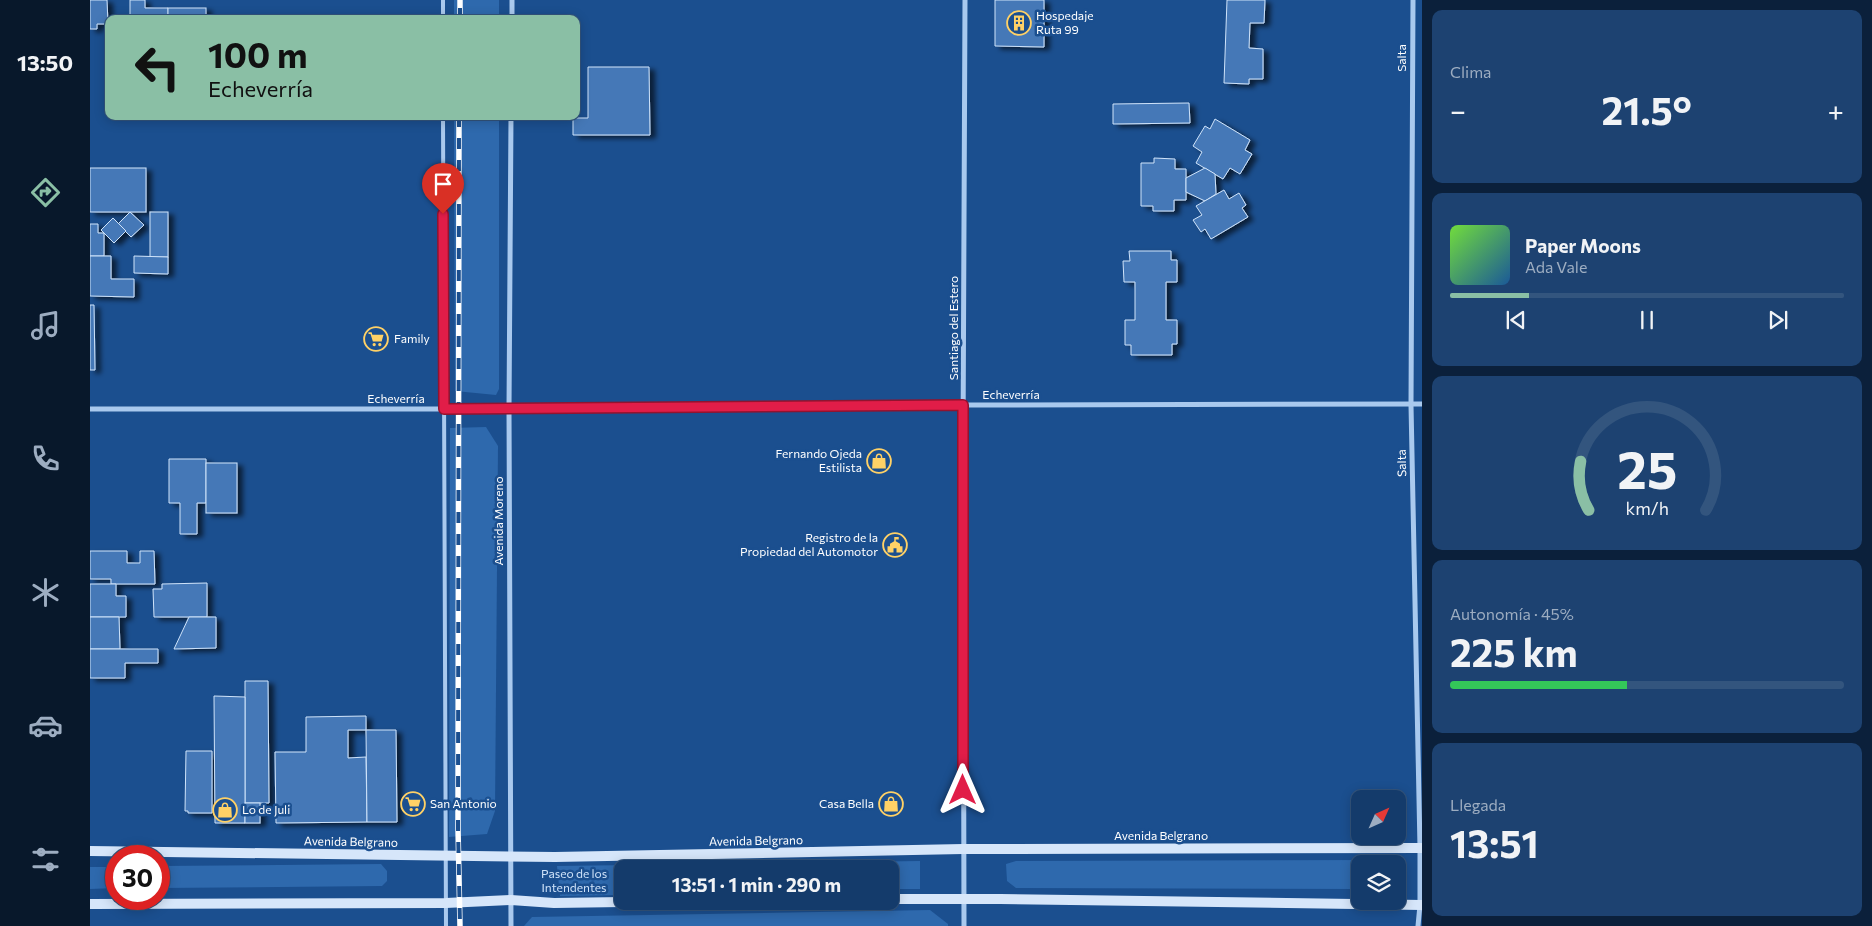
<!DOCTYPE html>
<html lang="es">
<head>
<meta charset="utf-8">
<style>
	body { margin:0; font-family:Commissioner,sans-serif; background:#1d4271; color:#f1f3f6; height:100vh; display:flex; flex-direction:column; font-size:19px; white-space:nowrap }
	* { box-sizing:border-box; margin:0 }
	p { font-size:16px; color:#9dadc1 }
	.icon { flex:none; width:28px; height:28px; fill:none; stroke:currentColor; stroke-width:2; stroke-linecap:round; stroke-linejoin:round }
	.map { position:relative; flex:1; overflow:hidden }
	.details { display:flex; flex-direction:column; gap:10px; padding:10px; background:#0b203b; width:450px }
	.details>* { flex:none }
	.hud { position:absolute; left:15px; top:15px; width:475px; height:105px; border-radius:10px; box-shadow:0 2px 12px #0003,0 0 0 1px #33557e; background:#8abfa5; color:#111; overflow:hidden }
	.needle { width:32px; rotate:45deg }
	.fabs { position:absolute; left:1261px; top:790px; display:grid; gap:10px }
	.fabs a { display:grid; place-items:center; width:55px; height:55px; border-radius:10px; background:#143b6b; box-shadow:0 2px 12px #0003,0 0 0 1px #33557e; font-size:25px }
	.speed { position:absolute; left:15px; top:845px; display:flex; gap:10px; font-size:25px; font-weight:700; text-align:center }
	.speed>* { display:grid; place-content:center; width:65px; height:65px; border-radius:50%; background:#143b6b; box-shadow:0 2px 12px #0003,0 0 0 1px #33557e; line-height:1 }
	.speed .limit { border:8px solid #d22; background:#fff; color:#111 }
	.pin { position:absolute; display:grid; place-items:center; width:42px; height:42px; color:#fff; margin:-51px -21px; border-radius:50% 50% 50% 0; rotate:-45deg; box-shadow:0 0 5px #0007 }
	.pin .icon { rotate:45deg }
	.me { position:absolute; width:55px; margin:-28px; rotate:0deg; stroke-linejoin:round; filter:drop-shadow(0 0 4px #0008) }
	.turn { display:flex; align-items:center; gap:18px; height:105px; padding:0 20px; font-size:22px }
	.turn .icon { width:65px; height:65px; stroke-width:2.5 }
	.turn b { display:block; font-size:35px; line-height:42px }
	.big { font-size:38px; font-weight:700; line-height:1.1 }
	.details .tile { flex:1; display:flex; flex-direction:column; justify-content:center; gap:8px; min-width:0; padding:0 18px; border-radius:10px; background:#1d4271 }
	.details .dial { align-items:center; gap:0 }
	.dial svg { height:130px; overflow:visible; fill:none; stroke:#33557e; stroke-width:7; stroke-linecap:round; text-anchor:middle }
	.dial text { fill:#f1f3f6; stroke:none }
	.song { display:flex; align-items:center; gap:15px }
	.cover { width:60px; height:60px; border-radius:8px; background:linear-gradient(135deg,hsl(100 70% 55%),hsl(210 70% 35%)) }
	.played { height:5px; border-radius:2px; background:linear-gradient(90deg,#8abfa5 20%,#33557e 20%) }
	.keys { display:flex; justify-content:space-around; direction:ltr }
	.heat { display:flex; justify-content:space-between; align-items:center; font-size:28px; direction:ltr }
	.charge { height:8px; border-radius:4px; background:linear-gradient(90deg,#34c759 45%,#33557e 0) }
	.trip { position:absolute; left:524px; top:860px; width:285px; height:50px; border-radius:10px; background:#143b6b; box-shadow:0 2px 12px #0003,0 0 0 1px #33557e; font-weight:700; line-height:50px; text-align:center }
	main { display:flex; flex:1; min-height:0 }
	.tab-bar { display:flex; flex-direction:column; width:90px; justify-content:space-around; align-items:center; background:#08182b; color:#9dadc1 }
	.tab-bar .icon { width:35px; height:35px }
	.tab-bar .current { color:#8abfa5 }
	.tab-bar b { font-size:22px; color:#f1f3f6 }
	.map>svg:first-child { display:block }
	.green { fill:#2e69ad }
	.building { fill:#4478b7; stroke:#cfe3fa; filter:url(#shadow) }
	.lines { fill:none; stroke-linecap:round; stroke-linejoin:round }
	.lane { stroke:#a9c9ee; stroke-width:4 }
	.street { stroke:#a9c9ee; stroke-width:5 }
	.secondary { stroke:#d6e6fa; stroke-width:10 }
	.rail-casing { stroke:#fff; stroke-width:5.5 }
	.rail { stroke:#1b4f8f; stroke-width:4; stroke-dasharray:11; stroke-linecap:butt }
	.route-casing { stroke:#92132f; stroke-width:12 }
	.route { stroke:#e11d48; stroke-width:9 }
	.labels { text-anchor:middle; stroke-width:5; stroke-linejoin:round; paint-order:stroke }
	.poi-label { font-size:12px; fill:#fff; stroke:#1b4f8f; text-anchor:start }
	.street-label { font-size:12px; fill:#fff; stroke:#1b4f8f }
	.park-label { font-size:12px; fill:#cfe3fa; stroke:#1b4f8f }
</style>
</head>
<body>
<main>
<nav class="tab-bar">
<b>13:50</b>
<svg class="icon current" aria-label="directions" viewBox="0 0 24 24"><path d="M12 3l9 9-9 9-9-9zM9 14v-3h6M13 9l2 2-2 2"/></svg>
<svg class="icon" aria-label="music" viewBox="0 0 24 24"><path d="M9 18V5l10-2v13"/><circle cx="6" cy="18" r="3"/><circle cx="16" cy="16" r="3"/></svg>
<svg class="icon" aria-label="phone" viewBox="0 0 24 24"><path d="M5 4h4l2 5-3 2q2 4 5 5l2-3 5 2v4C11 20 4 13 5 4z"/></svg>
<svg class="icon" aria-label="climate" viewBox="0 0 24 24"><path d="M12 3v18M4 7l16 10M4 17L20 7"/></svg>
<svg class="icon" aria-label="car" viewBox="0 0 24 24"><path d="M5 17H2v-5l4-1 3-4h7l3 4 3 1v5h-3M9 17h6M6 11h13"/><circle cx="7" cy="17" r="2"/><circle cx="17" cy="17" r="2"/></svg>
<svg class="icon" aria-label="filters" viewBox="0 0 24 24"><path d="M4 7h16M4 17h16"/><circle cx="9" cy="7" r="2"/><circle cx="15" cy="17" r="2"/></svg>
</nav>
<div class="map">
<svg width="1332" height="926" viewBox="0 0 1332 926">
	<defs>
		<filter id="shadow"><feDropShadow dx="5.5" dy="3" stdDeviation="2.5" flood-color="#0009"/></filter>
	</defs>
	<rect width="100%" height="100%" fill="#1b4f8f"/>
	<g class="green">
		<rect x="364" y="0" width="45" height="19"/>
		<path d="M364,116H409V389L406,395L365,391Z"/>
		<path d="M396,427L408,446L405,811L397,834L359,837L360,428Z"/>
		<path d="M1285,860V864H1270V889L926,888L917,881L916,864L926,861Z"/>
		<path d="M830,861V889H800V869H532V895L470,896L467,866Z"/>
		<path d="M291,864L297,871V881L292,886L69,888V866Z"/>
		<path d="M0,867H26V888L0,889Z"/>
		<path d="M840,910L858,924V926H434L442,917Z"/>
	</g>
	<g class="building">
		<path d="M0,0H17L18,24H7V29H0Z"/>
		<path d="M40,0H55V8H78V19H40Z"/>
		<path d="M905,0H954V47L905,46Z"/>
		<path d="M1137,0H1175L1174,23H1160L1159,48L1173,49V79H1159V84L1134,83Z"/>
		<rect x="78" y="8" width="38" height="11"/>
		<path d="M498,67H559L560,135H483V118H498Z"/>
		<path d="M1099,103L1100,123L1023,124V104Z"/>
		<path d="M1125,119L1160,140L1155,150L1162,154L1150,174L1140,168L1133,179L1106,163L1112,152L1103,146L1115,126L1120,129Z"/>
		<path d="M1064,158L1085,159V169H1096V200H1084V211H1063V206H1051V163H1064Z"/>
		<rect x="0" y="168" width="56" height="44"/>
		<path d="M1115,168L1125,174L1126,194L1115,201L1096,192V178Z"/>
		<path d="M1134,190L1139,199L1149,193L1156,205L1152,208L1158,217L1121,239L1115,229L1111,232L1103,220L1112,215L1106,206Z"/>
		<path d="M40,212L54,225L41,237L28,224Z"/>
		<rect x="60" y="212" width="18" height="45"/>
		<path d="M23,218L36,231L24,243L11,230Z"/>
		<path d="M0,224H8V233H14V256H0Z"/>
		<path d="M1039,251H1081V260H1087V282H1076V320H1087V344H1082V355H1041V345H1035V320H1045V282H1034L1033,261H1040Z"/>
		<path d="M0,256H21V279H44V297L0,296Z"/>
		<path d="M44,256L78,257V274L44,273Z"/>
		<path d="M0,305H4L5,370H0Z"/>
		<path d="M79,459H116V503H107V534H90V503H79Z"/>
		<rect x="116" y="463" width="31" height="50"/>
		<path d="M0,551H37V563H50V551H64L65,584H21V579H0Z"/>
		<path d="M117,583V617H64L63,589H72V584Z"/>
		<path d="M0,584H26V596H36V617H0Z"/>
		<path d="M0,617H29L30,649H0Z"/>
		<path d="M99,617H126V648L84,649Z"/>
		<path d="M0,649H68V663H35V678H0Z"/>
		<path d="M155,681H178L179,803H155Z"/>
		<path d="M124,696L155,697V823H125Z"/>
		<path d="M276,716V730H258V758L276,757L277,822L186,823L185,752H216V717Z"/>
		<path d="M276,730H306L307,822H277Z"/>
		<path d="M96,751H122V813H98V811H95Z"/>
		<rect x="155" y="803" width="15" height="20"/>
	</g>
	<g class="lines">
		<g class="lane">
			<path d="M353,0V19"/>
			<path d="M353,116L356,926"/>
		</g>
		<g class="street">
			<path d="M1323,0L1321,405L1330,848V905L1328,926"/>
			<path d="M422,19V0"/>
			<path d="M421,116L419,409L421,926"/>
			<path d="M0,409H465L873,405L1332,404"/>
			<path d="M874,926L873,445L875,0"/>
		</g>
		<g class="secondary">
			<path d="M0,851L465,857L873,849L1332,848"/>
			<path d="M800,899H910L1332,905"/>
			<path d="M0,904L356,903L421,900L464,903L602,901"/>
		</g>
		<g class="rail-casing">
			<g id="rail">
				<path d="M370,19V0"/>
				<path d="M369,116L368,828L370,926"/>
			</g>
		</g>
		<use href="#rail" class="rail"/>
	</g>
	<g class="lines">
		<g class="route-casing">
			<path id="route" d="M353,214L354,409L873,405V790"/>
		</g>
		<use href="#route" class="route"/>
	</g>
	<defs>
		<g id="building-ring" transform="scale(1.25)"><circle r="9.5" fill="#1b4f8f" stroke="#ffd166" stroke-width="1.5"/><path d="M-4-6H4V6H1V3H-1V6H-4ZM-2.5-4.3h1.7v1.8h-1.7ZM.8-4.3h1.7v1.8H.8ZM-2.5-1h1.7V.8h-1.7ZM.8-1h1.7V.8H.8Z" fill="#ffd166"/></g>
		<g id="supermarket-ring" transform="scale(1.25)"><circle r="9.5" fill="#1b4f8f" stroke="#ffd166" stroke-width="1.5"/><path d="M-6-5.5h2.5l.6 2H6L4.5 2H-2.5L-4.4-4H-6ZM-1.5 3.2a1.3 1.3 0 1 0 .1 0ZM3 3.2a1.3 1.3 0 1 0 .1 0Z" fill="#ffd166"/></g>
		<g id="shop-ring" transform="scale(1.25)"><circle r="9.5" fill="#1b4f8f" stroke="#ffd166" stroke-width="1.5"/><path d="M-5-2.5h2.3a2.7 3.5 0 0 1 5.4 0H5L5.5 6h-11ZM-1.5-2.5h3a1.5 2.3 0 0 0-3 0Z" fill="#ffd166"/></g>
		<g id="civic-ring" transform="scale(1.25)"><circle r="9.5" fill="#1b4f8f" stroke="#ffd166" stroke-width="1.5"/><path d="M-.6-6.5H3V-4.5H.6V-3L4-1V1h2V6H-6V1h2V-1L-.6-3ZM-1.2 2.5V6h2.4V2.5Z" fill="#ffd166"/></g>
	</defs>
	<g fill-rule="evenodd">
		<use href="#building-ring" x="929" y="23"/>
		<use href="#supermarket-ring" x="286" y="339"/>
		<use href="#shop-ring" x="789" y="461"/>
		<use href="#civic-ring" x="805" y="545"/>
		<use href="#supermarket-ring" x="323" y="804"/>
		<use href="#shop-ring" x="801" y="804"/>
		<use href="#shop-ring" x="135" y="810"/>
	</g>
	<g class="labels">
		<g class="poi-label">
			<text x="946" y="20">Hospedaje<tspan x="946" dy="14">Ruta 99</tspan></text>
			<text x="304" y="343">Family</text>
			<text x="772" y="458" text-anchor="end">Fernando Ojeda<tspan x="772" dy="14">Estilista</tspan></text>
			<text x="788" y="542" text-anchor="end">Registro de la<tspan x="788" dy="14">Propiedad del Automotor</tspan></text>
			<text x="340" y="808">San Antonio</text>
			<text x="784" y="808" text-anchor="end">Casa Bella</text>
			<text x="152" y="814">Lo de Juli</text>
		</g>
		<g class="street-label">
			<text transform="translate(1312 58) rotate(-90)" y="4">Salta</text>
			<text transform="translate(864 328) rotate(-90)" y="4">Santiago del Estero</text>
			<text x="921" y="399">Echeverría</text>
			<text x="306" y="403">Echeverría</text>
			<text transform="translate(1312 463) rotate(-91)" y="4">Salta</text>
			<text transform="translate(409 521) rotate(-90)" y="4">Avenida Moreno</text>
			<text x="1071" y="840">Avenida Belgrano</text>
			<text transform="translate(666 841) rotate(-1)" y="4">Avenida Belgrano</text>
			<text transform="translate(261 842) rotate(1)" y="4">Avenida Belgrano</text>
		</g>
		<g class="park-label">
			<text x="484" y="878">Paseo de los<tspan x="484" dy="14">Intendentes</tspan></text>
		</g>
	</g>
</svg>
<div class="fabs">
<a><svg class="needle" viewBox="-14 -14 28 28"><path d="M0-13l5 13h-10z" fill="#e53935"/><path d="M0 13l5-13h-10z" fill="#9dadc1"/></svg></a>
<a><svg class="icon" aria-label="layers" viewBox="0 0 24 24"><path d="M12 4l9 5-9 5-9-5zM3 14l9 5 9-5"/></svg></a>
</div>
<div class="speed"><div class="limit">30</div></div>
<div class="pin" style="left:353px;top:214px;background:#d93025"><svg class="icon" aria-label="arrive" viewBox="0 0 24 24"><path d="M6 21V4h12l-3 4 3 4H6"/></svg></div>
<svg class="me" style="left:873px;top:790px" viewBox="-20 -20 40 40"><path d="M0-17L14 15 0 8-14 15z" fill="#e11d48" stroke="#fff" stroke-width="4"/></svg>
<div class="trip">13:51 · 1 min · 290 m</div>
<div class="hud">
<div class="turn"><svg class="icon" aria-label="left" viewBox="0 0 24 24"><path d="M17 20v-9H6M10 6l-5 5 5 5"/></svg><div><b>100 m</b>Echeverría</div></div>
</div>
</div>
<section class="details">
<div class="tile"><p>Clima</p>
<div class="heat"><a>−</a><b class="big">21.5°</b><a>+</a></div>
</div>
<div class="tile">
<div class="song"><i class="cover"></i><div><b>Paper Moons</b><p>Ada Vale</p></div></div>
<div class="played"></div>
<div class="keys"><svg class="icon" aria-label="previous" viewBox="0 0 24 24"><path d="M18 5L8 12l10 7zM5 5v14"/></svg><svg class="icon" aria-label="pause" viewBox="0 0 24 24"><path d="M8 5v14M16 5v14"/></svg><svg class="icon" aria-label="next" viewBox="0 0 24 24"><path d="M6 5l10 7-10 7zM19 5v14"/></svg></div>
</div>
<div class="tile dial"><svg viewBox="0 0 100 80">
<path d="M14 69A42 42 0 1 1 86 69"/>
<path d="M14 69A42 42 0 0 1 9 39" stroke="#8abfa5"/>
<text x="50" y="56" font-size="32" font-weight="700">25</text>
<text x="50" y="72" font-size="11">km/h</text>
</svg></div>
<div class="tile"><p>Autonomía · 45%</p><b class="big">225 km</b><div class="charge"></div></div>
<div class="tile"><p>Llegada</p><b class="big">13:51</b></div>
</section>
</main>
</body>
</html>
